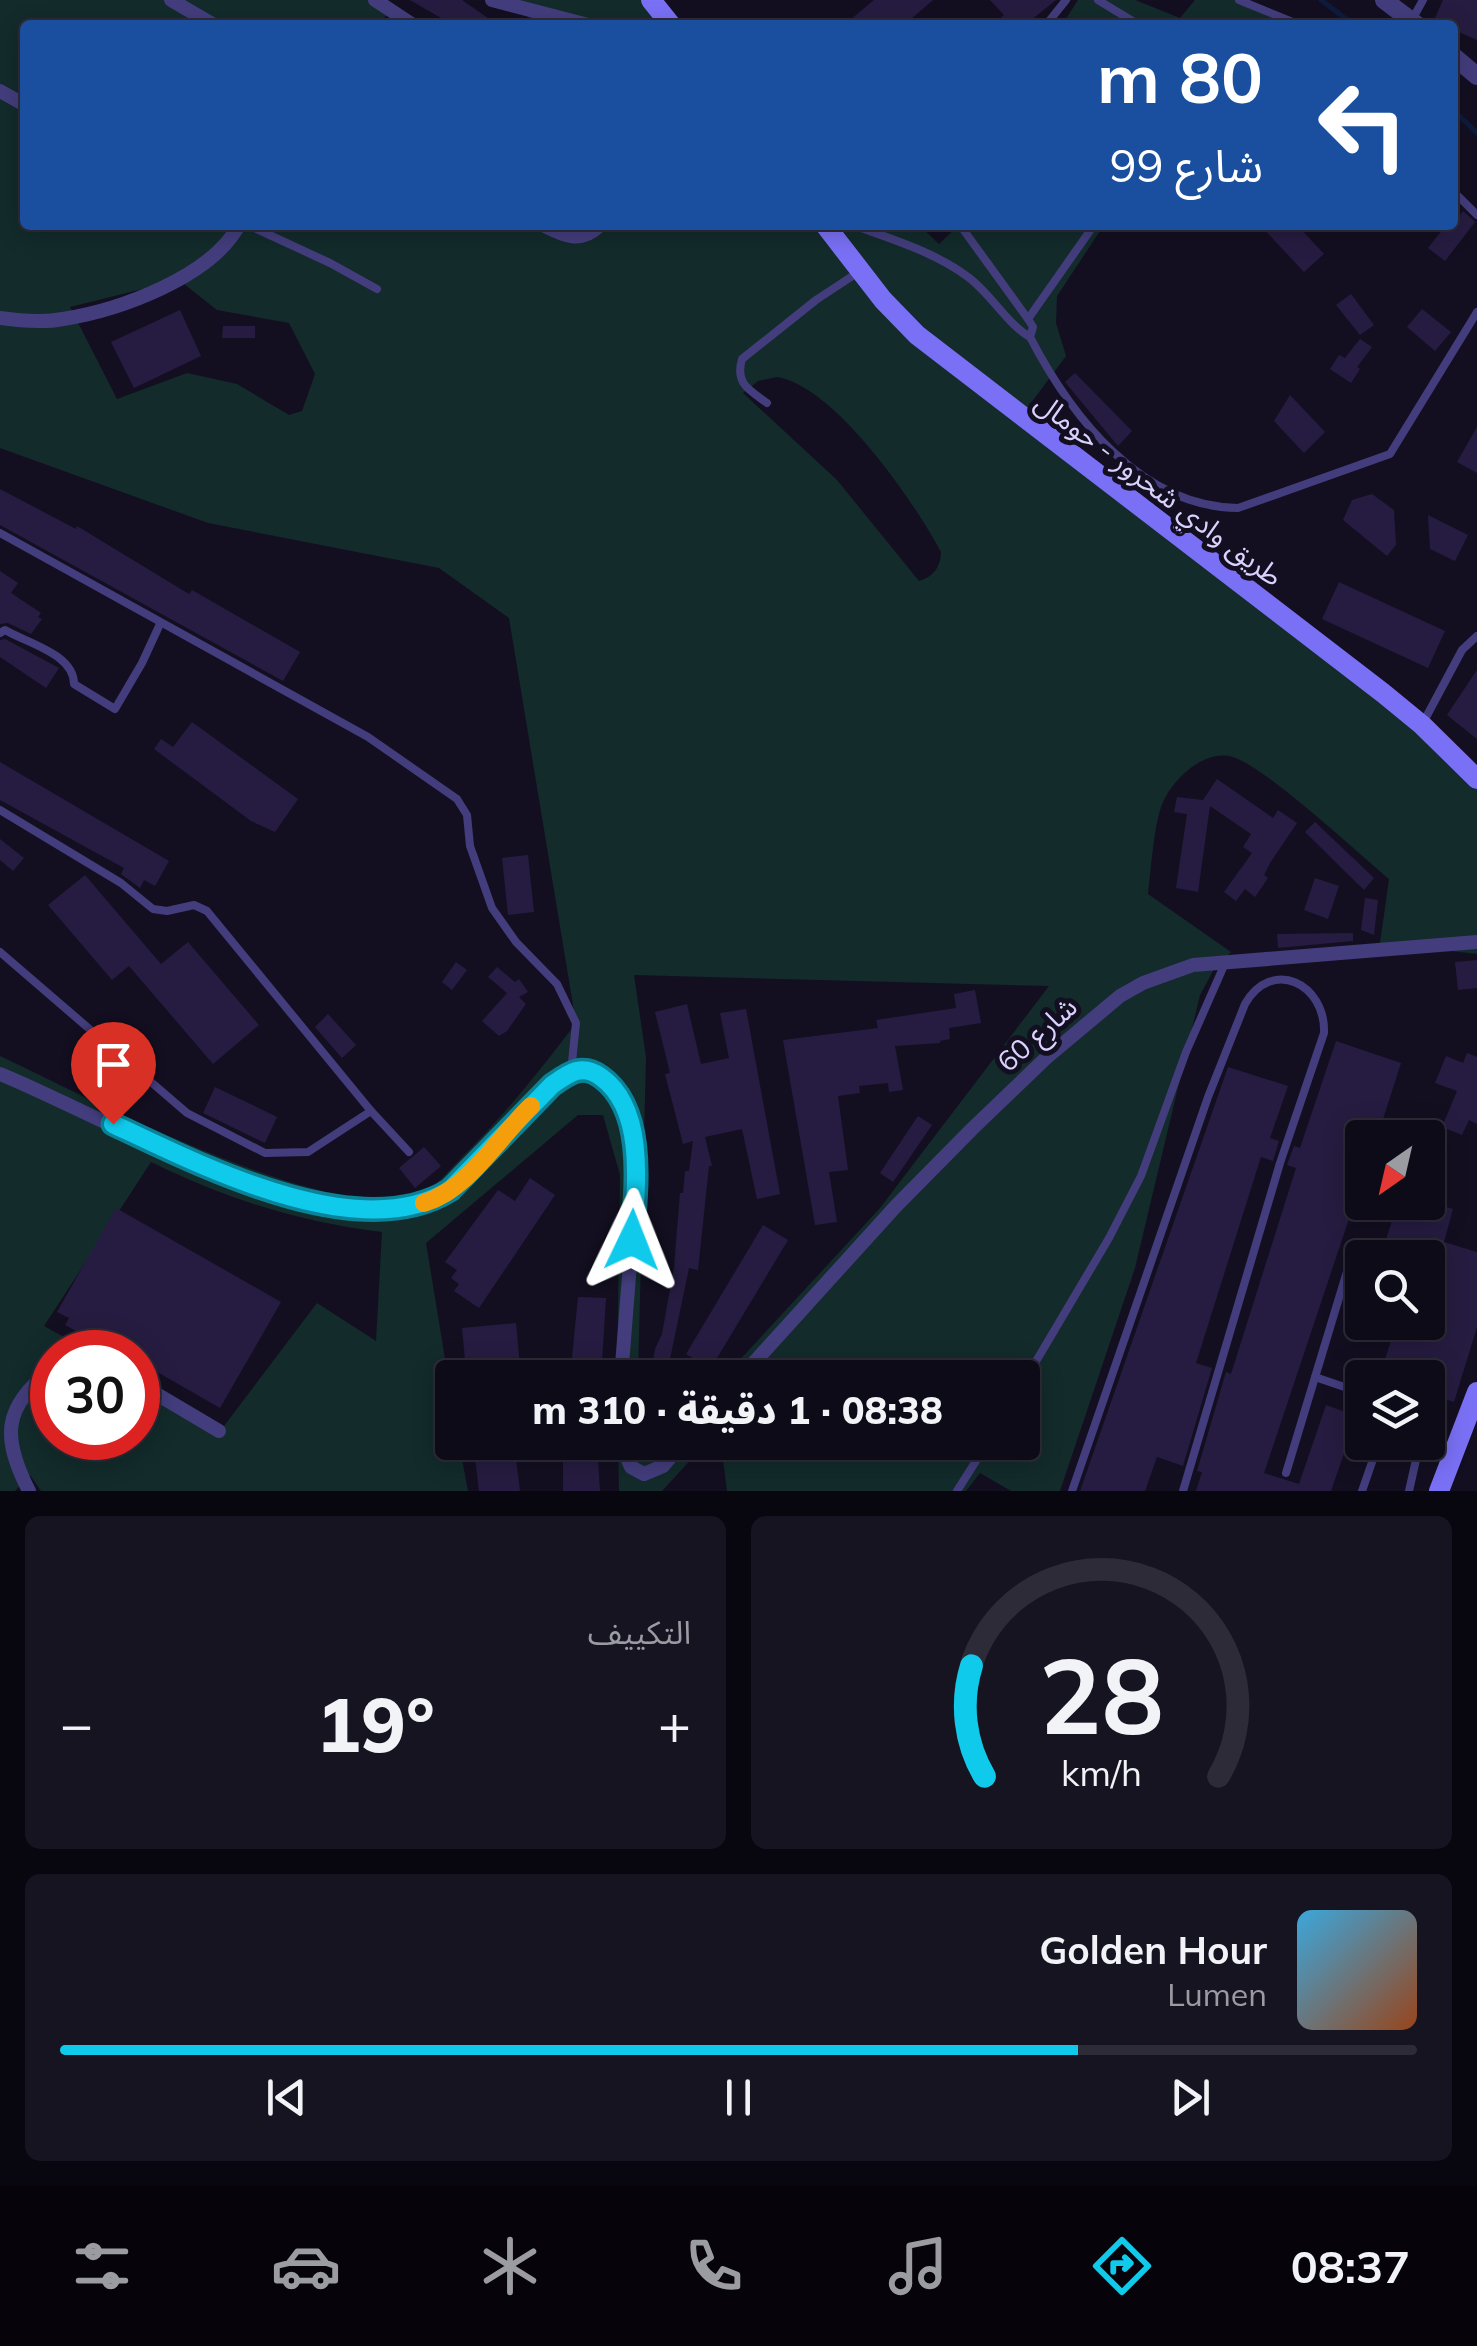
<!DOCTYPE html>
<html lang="ar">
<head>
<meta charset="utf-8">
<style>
	body { margin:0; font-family:Mulish,"Noto Sans Arabic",sans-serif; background:#171422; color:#f1f3f6; direction:rtl; height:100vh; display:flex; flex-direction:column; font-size:38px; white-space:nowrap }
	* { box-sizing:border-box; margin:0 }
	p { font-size:32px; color:#9b9ba2 }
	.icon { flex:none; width:55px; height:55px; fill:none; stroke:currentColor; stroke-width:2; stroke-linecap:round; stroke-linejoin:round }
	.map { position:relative; height:1491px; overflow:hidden; direction:ltr }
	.panel { display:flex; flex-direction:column; gap:25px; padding:25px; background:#08060e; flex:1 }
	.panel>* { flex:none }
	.hud { position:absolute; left:20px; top:20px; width:1438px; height:210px; border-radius:10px; box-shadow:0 5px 25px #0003,0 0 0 2px #2e2b38; direction:rtl; background:#1a4fa0; color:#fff; overflow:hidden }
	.needle { width:65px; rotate:214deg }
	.buttons { position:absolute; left:1345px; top:1120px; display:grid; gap:20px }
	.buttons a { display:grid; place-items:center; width:100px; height:100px; border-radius:10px; background:#0e0b19; box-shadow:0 5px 25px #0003,0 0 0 2px #2e2b38; font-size:50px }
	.speed { position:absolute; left:30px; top:1330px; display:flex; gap:20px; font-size:50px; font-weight:700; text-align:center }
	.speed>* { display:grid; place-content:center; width:130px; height:130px; border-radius:50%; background:#0e0b19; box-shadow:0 5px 25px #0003,0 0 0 2px #2e2b38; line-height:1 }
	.speed .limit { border:15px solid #d22; background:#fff; color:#111 }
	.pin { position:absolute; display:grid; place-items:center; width:85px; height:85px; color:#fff; margin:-102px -42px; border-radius:50% 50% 50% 0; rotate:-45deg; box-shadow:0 0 10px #0007 }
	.pin .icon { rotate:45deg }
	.me { position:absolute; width:110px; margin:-55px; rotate:2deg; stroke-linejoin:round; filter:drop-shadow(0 0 8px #0008) }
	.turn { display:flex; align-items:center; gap:35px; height:210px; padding:0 30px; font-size:45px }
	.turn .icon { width:130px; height:130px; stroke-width:2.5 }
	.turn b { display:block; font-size:70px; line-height:85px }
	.big { font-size:75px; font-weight:800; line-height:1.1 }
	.panel .widget { flex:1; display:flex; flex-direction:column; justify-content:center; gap:15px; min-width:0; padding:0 35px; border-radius:15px; background:#171422 }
	.panel .dial { align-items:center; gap:0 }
	.dial svg { height:260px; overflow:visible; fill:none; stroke:#2e2b38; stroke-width:7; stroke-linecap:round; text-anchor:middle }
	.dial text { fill:#f1f3f6; stroke:none }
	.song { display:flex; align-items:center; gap:30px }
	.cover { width:120px; height:120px; border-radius:15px; background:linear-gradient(135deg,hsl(200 70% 55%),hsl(20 70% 35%)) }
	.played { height:10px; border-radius:5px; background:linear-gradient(90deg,#10caeb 75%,#2e2b38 75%) }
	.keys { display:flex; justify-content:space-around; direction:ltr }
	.heat { display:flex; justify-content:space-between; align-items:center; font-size:55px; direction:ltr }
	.panel .tiles { flex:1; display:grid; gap:25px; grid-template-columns:1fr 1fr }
	.widget:last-child { grid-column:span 2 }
	.trip { position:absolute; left:435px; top:1360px; width:605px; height:100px; border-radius:10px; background:#0e0b19; box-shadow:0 5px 25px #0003,0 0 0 2px #2e2b38; font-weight:800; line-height:100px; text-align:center; direction:rtl }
	.tab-bar { display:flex; height:160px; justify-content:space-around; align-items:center; background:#06040a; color:#9b9ba2 }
	.tab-bar .icon { width:70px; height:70px }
	.tab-bar .selected { color:#10caeb }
	.tab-bar b { font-size:45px; color:#f1f3f6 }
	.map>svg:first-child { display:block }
	.green { fill:#132b2b; fill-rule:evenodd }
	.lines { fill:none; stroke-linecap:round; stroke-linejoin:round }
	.stream { stroke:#0d1c3d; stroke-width:5 }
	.building { fill:#261c41 }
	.service { stroke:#433d7d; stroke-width:8 }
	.minor { stroke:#433d7d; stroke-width:14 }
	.tertiary { stroke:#433d7d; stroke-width:18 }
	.secondary { stroke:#7a70f5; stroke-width:20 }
	.route-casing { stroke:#0a8399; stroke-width:25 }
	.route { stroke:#10caeb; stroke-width:18 }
	.slow { stroke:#f59e0b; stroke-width:18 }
	.labels { text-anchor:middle; stroke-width:10; stroke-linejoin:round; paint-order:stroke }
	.street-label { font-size:28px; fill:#d9d2fc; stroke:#130f21 }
</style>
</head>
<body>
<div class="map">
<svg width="1477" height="1491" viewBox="0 0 1477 1491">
	<rect width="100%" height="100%" fill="#130f21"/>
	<g class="green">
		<path d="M0,0H377L387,14L379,25H25V225H919L939,244L959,225H1104L1057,296L1056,323L1066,356L1028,407L1072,449L1477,783V954L1380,943L1389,879C1360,855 1260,761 1229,756C1202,752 1174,778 1163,802C1154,822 1151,870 1148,894L1231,952L1213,971L1200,995L1135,1268L1060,1491H1011L980,1473L966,1491H727L721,1443L1022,1442V1378L724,1377L880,1208L1049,986L634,975L646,1057L638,1377H617L620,1175L603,1115H578L426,1243L452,1401V1442L459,1443L468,1491H41L30,1475L15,1491H0V1056C80,1093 353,1240 429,1189C441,1181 452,1167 462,1157C505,1115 540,1070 576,1023L509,618L439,568L208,523L0,448ZM179,280L217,310L289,323L315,374L302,411L289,415L237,384L187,373L117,399L70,307ZM777,377C835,386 915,503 941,552C941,567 933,577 919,581L837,480L743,393L758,381ZM151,1162C226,1199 300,1222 382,1232L376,1341L317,1303L224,1426L138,1378V1438H52V1352H91L44,1326Z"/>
		<path d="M514,0H663L683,25H535Z"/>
		<path d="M1078,0H1135L1180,18L1195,0H1239L1287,25H1062Z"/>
		<path d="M618,1443H706L662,1491H619Z"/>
	</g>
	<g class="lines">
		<g class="stream">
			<path d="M1321,0L1354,25"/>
			<path d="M1452,109L1477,133"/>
		</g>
	</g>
	<g class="building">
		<path d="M410,0H462L498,25H453Z"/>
		<path d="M874,0H933L904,25H844Z"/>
		<path d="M990,0H1056L1025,25H993L1004,15Z"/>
		<path d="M1443,0H1477V40L1452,29V25L1434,20Z"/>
		<path d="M1463,211L1475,222L1445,261L1428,248L1446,225H1453Z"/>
		<path d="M1260,225H1297L1324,254L1304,272Z"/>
		<path d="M1351,294L1374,325L1360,335L1336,305Z"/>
		<path d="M1422,309L1451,332L1435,351L1407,327Z"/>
		<path d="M180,310L201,356L134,388L111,342Z"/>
		<path d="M223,326H255V338H222Z"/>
		<path d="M1360,339L1372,347L1357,367L1360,369L1351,383L1330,369L1339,355L1345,358Z"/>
		<path d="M1075,373L1132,431L1118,446L1065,382Z"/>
		<path d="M1290,395L1325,432L1304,453L1274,421Z"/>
		<path d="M1477,427V473L1457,462Z"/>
		<path d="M0,489L76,529L77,526L189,594L192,590L300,652L283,681L0,525Z"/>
		<path d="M1372,494L1394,510L1396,545L1387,556L1343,520L1352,500Z"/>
		<path d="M1428,515L1468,535L1455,561L1430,549Z"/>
		<path d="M0,571L18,583L11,593L41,613L38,617L42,619L31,634L8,623L0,624Z"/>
		<path d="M1339,582L1445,631L1428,668L1322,619Z"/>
		<path d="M5,639L59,668L46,688L0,657V640Z"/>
		<path d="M1477,670V739L1447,715Z"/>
		<path d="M192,722L298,799L275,832L251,821L154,749L161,739L173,747Z"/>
		<path d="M0,762L169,861L155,886L144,880L140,888L121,874L124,868L0,800Z"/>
		<path d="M1217,779L1273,818L1278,810L1297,823L1270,863L1264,875L1268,878L1255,897L1245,889L1236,901L1224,892L1252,853L1243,847L1251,834L1210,806L1198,892L1176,888L1187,814L1174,812L1177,797L1203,800Z"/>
		<path d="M1315,822L1374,878L1364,890L1305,832Z"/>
		<path d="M0,839L24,858L13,871L0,860Z"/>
		<path d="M528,855L534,912L508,915L502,858Z"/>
		<path d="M85,875L161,964L188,942L259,1025L213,1064L129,966L112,980L48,905Z"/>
		<path d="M1315,878L1339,886L1328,919L1304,910Z"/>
		<path d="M1365,898L1378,900L1374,935L1361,930Z"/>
		<path d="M1353,933V941L1278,948L1277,934Z"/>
		<path d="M1477,960V988L1458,990L1455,962Z"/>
		<path d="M456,962L467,970L452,990L442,982Z"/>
		<path d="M497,967L515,982L519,979L528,992L519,997L526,1004L507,1031L499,1036L482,1021L507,993L488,977Z"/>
		<path d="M975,990L981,1023L949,1028L950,1039L940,1041V1043L895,1046L903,1090L889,1092L888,1083L859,1086L860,1093L838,1096L848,1170L829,1172L837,1222L815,1225L783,1040L878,1028L876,1020L956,1008L954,994Z"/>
		<path d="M687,1004L701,1064L729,1058L720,1013L746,1009L780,1194L757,1199L742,1129L705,1137L712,1166H709L698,1270L689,1268L666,1378H650L655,1349L662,1334L674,1267L680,1193H683L685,1171H689L693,1141L683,1144L665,1074L670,1073L655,1012Z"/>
		<path d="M328,1014L356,1045L342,1058L315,1027Z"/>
		<path d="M1336,1041L1401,1063L1377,1138H1362V1180L1264,1473L1299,1484L1326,1405L1357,1416L1331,1491H1196L1202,1472L1197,1471L1226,1372L1231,1374L1296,1168L1287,1165L1294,1146L1300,1148Z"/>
		<path d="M1467,1053L1477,1057V1124L1469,1120L1462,1135L1442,1127L1457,1091L1435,1083L1446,1056L1463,1063Z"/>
		<path d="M1228,1067L1288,1086L1270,1138L1279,1141L1273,1161L1261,1157L1196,1363L1212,1368L1183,1466L1157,1457L1145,1491H1080Z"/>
		<path d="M215,1087L277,1117L265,1143L203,1113Z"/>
		<path d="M918,1116L932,1125L893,1182L880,1173Z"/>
		<path d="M424,1147L441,1166L415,1188L399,1168Z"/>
		<path d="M530,1178L555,1195L479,1308L454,1291L459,1284L451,1278L457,1270L445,1262L498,1190L515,1201Z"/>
		<path d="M1398,1202H1430L1453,1209L1444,1242L1477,1252V1327L1454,1402L1428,1394V1378H1379L1397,1322H1428V1258H1380Z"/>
		<path d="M116,1208L281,1302L220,1408L138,1361V1352H114L65,1325L69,1318L57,1312Z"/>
		<path d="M763,1225L788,1240L705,1378H688L699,1362L686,1354Z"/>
		<path d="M578,1297L606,1298L601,1378H570Z"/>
		<path d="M516,1323L520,1366L511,1367L512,1378H472L471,1370H466L462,1328Z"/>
		<path d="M473,1442H514L520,1491H479Z"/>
		<path d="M597,1442L600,1491H563V1445Z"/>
	</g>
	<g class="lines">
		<g class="service">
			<path d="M1098,0L1139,25"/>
			<path d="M1239,0L1300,25"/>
			<path d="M1413,18L1423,0"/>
			<path d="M1046,25L1066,0"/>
			<path d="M1452,190L1477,215"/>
			<path d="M248,225L330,263L377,289"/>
			<path d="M853,225C891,239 935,252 968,277C990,293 1009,326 1030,337L1033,327L1028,319L960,225"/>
			<path d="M1028,319L1094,225"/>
			<path d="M1030,337C1071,416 1141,507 1238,508L1390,454L1477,312"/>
			<path d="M767,403C748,389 735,383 742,359L816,300L860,271"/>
			<path d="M0,533L368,737L457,799L467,815L470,846L492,908L516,942L557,984L576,1023L571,1072"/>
			<path d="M0,633L5,630C27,643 74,654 74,684L115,709L142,663L160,624"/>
			<path d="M1424,721L1462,650L1477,636"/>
			<path d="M0,810L121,883L153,909L167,911L194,905L207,911L371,1111L409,1152"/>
			<path d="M0,952L187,1113L265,1153L308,1152L371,1111"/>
			<path d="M1315,1377L1362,1393"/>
			<path d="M1022,1385L1109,1238L1141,1176L1186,1052L1226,961"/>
			<path d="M1286,1473L1352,1255"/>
			<path d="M957,1491L988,1442"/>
			<path d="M1072,1491L1208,1097L1245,1004C1272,957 1326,984 1324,1033L1280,1163L1183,1491"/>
			<path d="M1362,1491L1379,1442"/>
			<path d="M1409,1491L1420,1442"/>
		</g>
		<g class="minor">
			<path d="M171,0L214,25"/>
			<path d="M375,0L413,25"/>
			<path d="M492,0L588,25"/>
			<path d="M0,91L25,105"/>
			<path d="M543,225C564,236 581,244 600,225"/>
			<path d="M0,318C21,321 42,323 63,319C120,310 211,277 239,225"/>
			<path d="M0,1074C109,1118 339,1258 450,1190L553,1085L571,1072L587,1070L607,1083L626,1107L634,1162V1212L621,1378"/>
			<path d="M740,1378L896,1206L972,1129L1046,1058L1120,996L1143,983L1193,965L1477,942"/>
			<path d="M138,1383L219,1431"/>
			<path d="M620,1442L631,1467L644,1474L663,1466L683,1442"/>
			<path d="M29,1491C2,1438 2,1407 52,1369"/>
		</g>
		<g class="tertiary">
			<path d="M1384,0L1417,25"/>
			<path d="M1452,55L1477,76"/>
		</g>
		<g class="secondary">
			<path d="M651,0L671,25"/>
			<path d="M825,225L883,300L917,335L1383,693L1422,725L1477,779"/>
			<path d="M1439,1491L1477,1392"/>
		</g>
	</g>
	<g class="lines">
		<g class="route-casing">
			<path id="route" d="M113,1124C200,1165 359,1247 450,1190L552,1085C569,1073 582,1063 601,1077C647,1110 636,1190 632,1240"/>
		</g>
		<use href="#route" class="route"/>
		<path class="slow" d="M424,1203C469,1189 498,1138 531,1106"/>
	</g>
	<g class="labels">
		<g class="street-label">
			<text transform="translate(1159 489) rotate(37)" y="10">طريق وادي شحرور - حومال</text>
			<text transform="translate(1037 1034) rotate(-42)" y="10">شارع 60</text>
		</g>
	</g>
</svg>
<div class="buttons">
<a><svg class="needle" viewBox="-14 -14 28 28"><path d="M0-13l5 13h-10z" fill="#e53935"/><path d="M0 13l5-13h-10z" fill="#9b9ba2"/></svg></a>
<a><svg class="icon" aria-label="search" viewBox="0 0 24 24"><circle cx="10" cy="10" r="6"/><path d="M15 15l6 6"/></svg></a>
<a><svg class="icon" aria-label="layers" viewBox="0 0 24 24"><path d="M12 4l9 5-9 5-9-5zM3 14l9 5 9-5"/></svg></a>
</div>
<div class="speed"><div class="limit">30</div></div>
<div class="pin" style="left:113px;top:1124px;background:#d93025"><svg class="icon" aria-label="arrive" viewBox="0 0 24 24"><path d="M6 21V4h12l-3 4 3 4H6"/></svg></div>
<svg class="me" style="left:632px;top:1240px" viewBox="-20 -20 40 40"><path d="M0-17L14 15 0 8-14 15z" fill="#10caeb" stroke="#fff" stroke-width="4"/></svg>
<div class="trip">08:38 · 1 دقيقة · 310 m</div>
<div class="hud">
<div class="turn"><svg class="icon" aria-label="left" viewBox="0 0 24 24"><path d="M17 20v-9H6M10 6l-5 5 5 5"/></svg><div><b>80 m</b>شارع 99</div></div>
</div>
</div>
<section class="panel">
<div class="tiles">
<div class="widget dial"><svg viewBox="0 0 100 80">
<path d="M14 69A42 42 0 1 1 86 69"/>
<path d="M14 69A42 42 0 0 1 10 35" stroke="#10caeb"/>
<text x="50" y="56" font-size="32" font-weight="700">28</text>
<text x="50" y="72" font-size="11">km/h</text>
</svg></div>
<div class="widget"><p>التكييف</p>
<div class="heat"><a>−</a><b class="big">19°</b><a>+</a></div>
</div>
<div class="widget">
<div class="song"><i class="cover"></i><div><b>Golden Hour</b><p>Lumen</p></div></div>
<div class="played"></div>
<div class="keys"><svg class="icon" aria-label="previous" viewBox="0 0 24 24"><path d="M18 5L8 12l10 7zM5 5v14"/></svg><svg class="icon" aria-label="pause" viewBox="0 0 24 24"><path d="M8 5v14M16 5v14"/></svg><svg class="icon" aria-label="next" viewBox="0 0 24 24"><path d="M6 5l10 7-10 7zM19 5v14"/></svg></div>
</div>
</div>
</section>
<nav class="tab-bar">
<b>08:37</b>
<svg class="icon selected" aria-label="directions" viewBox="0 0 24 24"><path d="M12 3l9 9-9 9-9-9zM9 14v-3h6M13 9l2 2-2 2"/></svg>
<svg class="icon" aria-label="music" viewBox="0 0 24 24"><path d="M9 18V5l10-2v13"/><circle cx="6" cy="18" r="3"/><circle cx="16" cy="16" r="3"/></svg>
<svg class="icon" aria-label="phone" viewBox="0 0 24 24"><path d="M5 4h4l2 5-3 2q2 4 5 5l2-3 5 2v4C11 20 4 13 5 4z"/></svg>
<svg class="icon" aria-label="climate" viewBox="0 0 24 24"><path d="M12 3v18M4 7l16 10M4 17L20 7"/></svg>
<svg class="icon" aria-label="car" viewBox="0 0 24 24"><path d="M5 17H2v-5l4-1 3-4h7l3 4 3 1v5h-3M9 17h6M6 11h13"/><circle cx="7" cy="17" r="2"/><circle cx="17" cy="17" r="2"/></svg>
<svg class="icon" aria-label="filters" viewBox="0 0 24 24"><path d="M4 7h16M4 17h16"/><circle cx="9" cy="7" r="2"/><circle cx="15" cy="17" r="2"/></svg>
</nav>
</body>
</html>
